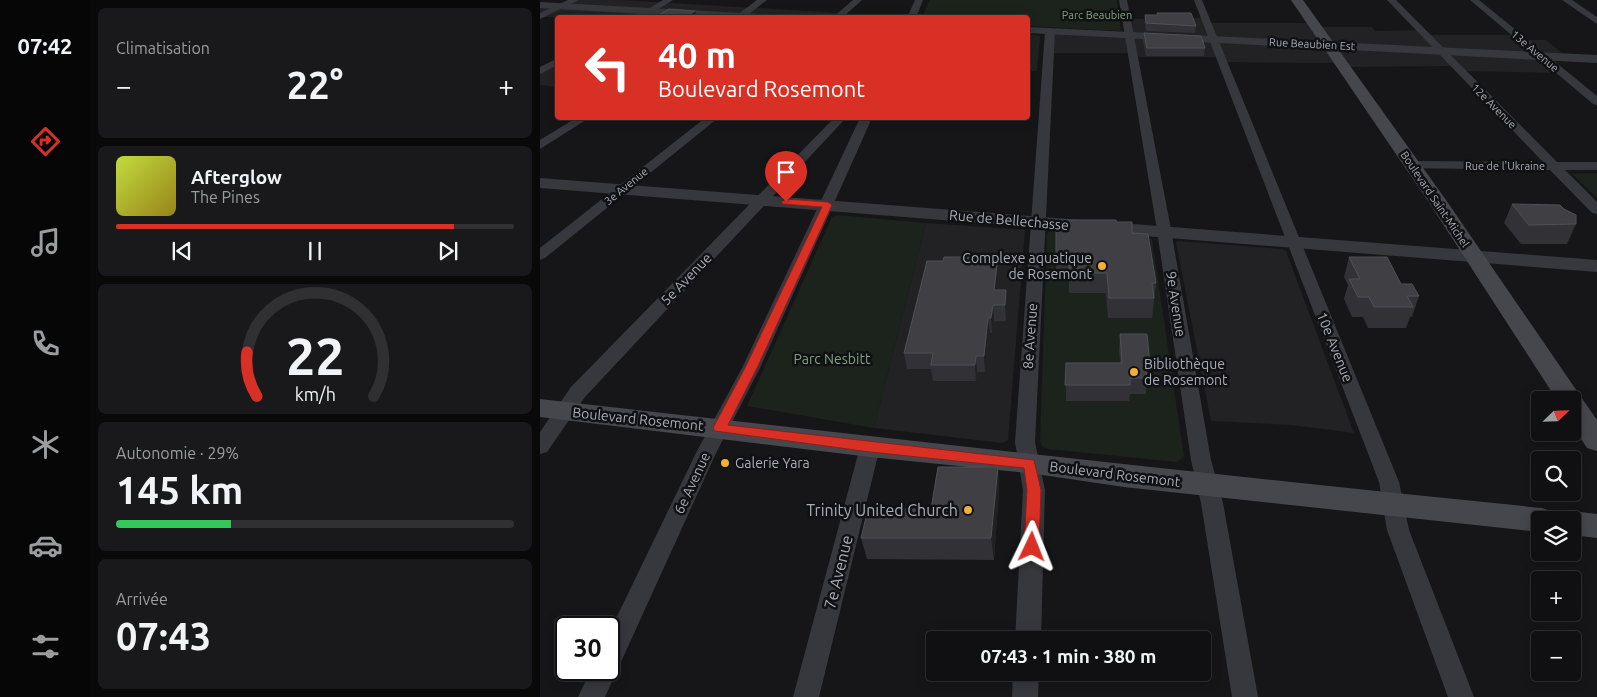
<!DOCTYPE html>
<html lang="fr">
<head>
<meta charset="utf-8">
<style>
	body { margin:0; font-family:Ubuntu,sans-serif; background:#19191b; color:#f1f3f6; height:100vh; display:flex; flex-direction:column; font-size:19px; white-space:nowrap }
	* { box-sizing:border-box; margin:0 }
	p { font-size:16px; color:#9c9d9f }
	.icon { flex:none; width:28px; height:28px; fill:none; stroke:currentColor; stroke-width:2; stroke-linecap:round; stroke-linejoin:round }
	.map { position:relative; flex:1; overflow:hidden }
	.panel { display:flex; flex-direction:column; gap:8px; padding:8px; background:#09090a; width:450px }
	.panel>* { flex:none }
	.banner { position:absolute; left:15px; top:15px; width:475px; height:105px; border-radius:5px; box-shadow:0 2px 12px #0003,0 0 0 1px #303032; background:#d93025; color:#fff; overflow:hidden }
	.needle { width:32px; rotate:67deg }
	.buttons { position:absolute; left:991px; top:391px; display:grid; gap:10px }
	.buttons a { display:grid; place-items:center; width:50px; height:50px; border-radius:5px; background:#101012; box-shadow:0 2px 12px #0003,0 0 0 1px #303032; font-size:25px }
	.speed { position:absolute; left:15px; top:616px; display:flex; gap:10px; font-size:25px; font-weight:700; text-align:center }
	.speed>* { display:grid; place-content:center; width:65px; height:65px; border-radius:50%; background:#101012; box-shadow:0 2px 12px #0003,0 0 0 1px #303032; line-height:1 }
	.speed .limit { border:2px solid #111; border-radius:8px; background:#fff; color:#111 }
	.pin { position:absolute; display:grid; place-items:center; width:42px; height:42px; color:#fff; margin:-51px -21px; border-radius:50% 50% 50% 0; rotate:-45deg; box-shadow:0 0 5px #0007 }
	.pin .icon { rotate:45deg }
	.me { position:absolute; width:55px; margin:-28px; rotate:2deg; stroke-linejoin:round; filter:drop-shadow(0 0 4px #0008) }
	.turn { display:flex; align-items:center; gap:18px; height:105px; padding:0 20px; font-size:22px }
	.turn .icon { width:65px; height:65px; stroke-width:2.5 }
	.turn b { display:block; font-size:35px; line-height:42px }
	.big { font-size:38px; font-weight:700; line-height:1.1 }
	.panel .widget { flex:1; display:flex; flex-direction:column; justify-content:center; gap:8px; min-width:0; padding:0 18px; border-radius:8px; background:#19191b }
	.panel .dial { align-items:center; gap:0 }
	.dial svg { height:130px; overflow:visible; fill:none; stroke:#303032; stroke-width:7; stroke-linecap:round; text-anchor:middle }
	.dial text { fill:#f1f3f6; stroke:none }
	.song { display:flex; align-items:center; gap:15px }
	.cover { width:60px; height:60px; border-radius:8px; background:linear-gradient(135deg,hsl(70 70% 55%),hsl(50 70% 35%)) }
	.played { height:5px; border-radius:2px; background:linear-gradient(90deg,#d93025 85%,#303032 85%) }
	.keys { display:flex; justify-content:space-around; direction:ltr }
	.heat { display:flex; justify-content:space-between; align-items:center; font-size:28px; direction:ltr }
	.charge { height:8px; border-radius:4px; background:linear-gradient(90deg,#34c759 29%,#303032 0) }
	.trip { position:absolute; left:386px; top:631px; width:285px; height:50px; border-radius:5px; background:#101012; box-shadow:0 2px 12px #0003,0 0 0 1px #303032; font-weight:700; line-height:50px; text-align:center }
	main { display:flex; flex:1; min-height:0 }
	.dock { display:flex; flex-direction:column; width:90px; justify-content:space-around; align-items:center; background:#060607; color:#9c9d9f }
	.dock .icon { width:35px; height:35px }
	.dock .active { color:#d93025 }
	.dock b { font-size:22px; color:#f1f3f6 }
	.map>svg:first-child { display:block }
	.built { fill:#222225 }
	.green { fill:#1c231d }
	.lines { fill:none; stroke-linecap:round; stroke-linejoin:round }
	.minor { fill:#37383d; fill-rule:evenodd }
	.tertiary { fill:#37383d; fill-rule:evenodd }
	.secondary { fill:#45474d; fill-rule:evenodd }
	.wall { fill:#323236 }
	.shaded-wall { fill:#212124 }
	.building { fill:#3f3f44; stroke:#4f5156 }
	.route { fill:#d93025; stroke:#8d1f18 }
	.poi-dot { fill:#f2b134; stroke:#111113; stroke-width:2 }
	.labels { text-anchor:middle; stroke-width:5; stroke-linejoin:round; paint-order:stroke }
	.far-park-label { font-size:11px; fill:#7fa381; stroke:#111113 }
	.far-street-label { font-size:11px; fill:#a8adb8; stroke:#111113 }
	.street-label { font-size:14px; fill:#a8adb8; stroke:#111113 }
	.poi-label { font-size:14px; fill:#a8adb8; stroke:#111113; text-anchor:start }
	.park-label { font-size:14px; fill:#7fa381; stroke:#111113 }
	.near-poi-label { font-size:16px; fill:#a8adb8; stroke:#111113; text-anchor:end }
	.near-street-label { font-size:16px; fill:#a8adb8; stroke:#111113 }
</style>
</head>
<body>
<main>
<nav class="dock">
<b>07:42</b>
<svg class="icon active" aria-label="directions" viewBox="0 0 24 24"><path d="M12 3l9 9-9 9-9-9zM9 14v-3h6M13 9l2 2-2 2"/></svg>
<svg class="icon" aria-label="music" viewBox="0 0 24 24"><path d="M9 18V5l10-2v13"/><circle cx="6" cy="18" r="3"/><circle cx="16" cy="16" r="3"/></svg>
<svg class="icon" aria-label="phone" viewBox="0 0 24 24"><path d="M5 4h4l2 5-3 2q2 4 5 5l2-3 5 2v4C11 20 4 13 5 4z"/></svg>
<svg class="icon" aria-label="climate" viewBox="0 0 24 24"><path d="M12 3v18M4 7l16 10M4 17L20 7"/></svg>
<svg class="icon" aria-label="car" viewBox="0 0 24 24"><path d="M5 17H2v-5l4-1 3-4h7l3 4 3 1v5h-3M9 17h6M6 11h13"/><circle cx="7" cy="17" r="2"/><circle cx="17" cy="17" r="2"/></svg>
<svg class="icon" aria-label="filters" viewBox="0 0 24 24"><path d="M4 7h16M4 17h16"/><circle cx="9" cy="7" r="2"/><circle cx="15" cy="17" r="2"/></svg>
</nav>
<section class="panel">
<div class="widget"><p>Climatisation</p>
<div class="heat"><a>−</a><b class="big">22°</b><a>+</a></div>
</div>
<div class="widget">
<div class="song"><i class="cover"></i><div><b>Afterglow</b><p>The Pines</p></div></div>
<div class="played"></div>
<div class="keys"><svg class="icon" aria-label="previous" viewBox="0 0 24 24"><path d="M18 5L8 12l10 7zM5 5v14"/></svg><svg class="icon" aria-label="pause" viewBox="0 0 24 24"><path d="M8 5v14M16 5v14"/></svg><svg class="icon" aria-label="next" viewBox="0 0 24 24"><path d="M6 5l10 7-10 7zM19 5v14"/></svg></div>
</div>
<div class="widget dial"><svg viewBox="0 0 100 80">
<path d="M14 69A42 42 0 1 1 86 69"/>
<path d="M14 69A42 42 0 0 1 8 42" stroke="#d93025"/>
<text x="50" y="56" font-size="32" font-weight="700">22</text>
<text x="50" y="72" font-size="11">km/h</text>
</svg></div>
<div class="widget"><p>Autonomie · 29%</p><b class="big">145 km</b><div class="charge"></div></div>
<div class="widget"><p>Arrivée</p><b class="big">07:43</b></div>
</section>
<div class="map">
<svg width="1057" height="697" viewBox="0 0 1057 697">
	<rect width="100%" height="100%" fill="#161618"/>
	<g class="built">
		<path d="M35,0H81L300,13L295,18H197L109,11L97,17H0V5L21,6Z"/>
		<path d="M664,18L666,23H773L776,27H832L835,31L881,30L885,35H977L983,40H1006L1027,57L1003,56L1022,73L919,71L913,66L807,67L794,63L682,62L680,57H594L593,53H508L510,31L589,35L587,19Z"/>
		<path d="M488,34L500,36L497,71H488Z"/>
		<path d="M17,63V87L0,85V73Z"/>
		<path d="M386,223L485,230L468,440L463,443L334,428Z"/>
		<path d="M638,241L741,249L746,251L814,433L752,425L671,421L636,243Z"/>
	</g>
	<g class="green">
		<path d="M390,0H577L581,31L488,26V18L377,17L378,16L383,15Z"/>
		<path d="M1057,173V198L1032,174Z"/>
		<path d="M297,215L386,223L334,428L207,406L292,217Z"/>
		<path d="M514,231L612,239L644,457L637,462L509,449L503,447L500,441L507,234L509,231Z"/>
	</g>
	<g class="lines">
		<g class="minor">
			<path d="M28,0H39L0,19V13Z"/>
			<path d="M123,0H133L104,18H93Z"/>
			<path d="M217,0H227L204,18H193Z"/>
			<path d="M313,0H322L302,18H292Z"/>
			<path d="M375,0H383L376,18H367Z"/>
			<path d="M579,0H587L630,224L671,460L683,503L718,697H692L661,503L651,460L616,224Z"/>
			<path d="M654,0H662L859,482L869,530L934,697H908L847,530L839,482Z"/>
			<path d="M847,0H856L1017,162H1057V170H1025L1057,202V214L1052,213L1010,170L867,168L866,165L867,162L872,161L1003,162Z"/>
			<path d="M930,0H939L1057,96V105L1053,104Z"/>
			<path d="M1022,0H1032L1057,17V24Z"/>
			<path d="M510,28L515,31L495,442L505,490L501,640H475L483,490L475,442L505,31Z"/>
			<path d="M18,58V65L0,74V67Z"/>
			<path d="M36,118H49L0,149V140Z"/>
			<path d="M165,118H178L5,258L0,260V248Z"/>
			<path d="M294,118H306L45,397L7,452L0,454V432L31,387Z"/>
			<path d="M320,118H332L220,368L177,451L65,697H38L51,670H69V633L157,451L202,368Z"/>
			<path d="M330,440L337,442L340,447L279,697H253L320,447L323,442Z"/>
			<path d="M473,672H499L498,697H472Z"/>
		</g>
		<g class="tertiary">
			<path d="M0,2L238,15L243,18H170L0,8Z"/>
			<path d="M488,27L1057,55V63L488,33Z"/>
			<path d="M0,178L1057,260V272L0,188Z"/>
		</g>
		<g class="secondary">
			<path d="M751,0H763L906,200L1039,394L1057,420V451L1047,448L1032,425V400H1017L890,204Z"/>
			<path d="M0,399C334,437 668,474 1002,508L1013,512L1017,520H1000V532L584,487L489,473L330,457L0,417Z"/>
			<path d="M1032,511L1057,514V538L1032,535V520H1019L1021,514Z"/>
		</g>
	</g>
	<g class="wall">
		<path d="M617,13L656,26L655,33L606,31L605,23V15H617Z"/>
		<path d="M604,33L665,48L664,56H606L603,41Z"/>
		<path d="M972,204L1036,224L1027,244H981L964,223Z"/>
		<path d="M577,222L592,233L616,283L612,318H568L566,293H529V279H516V259Z"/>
		<path d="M458,257L459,272L457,290H466L467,305L466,321H454L452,333H450L445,372H437L436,381H393L391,369H367L364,353L403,261Z"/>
		<path d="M809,257L861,284L879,296L872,317H870L866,328H828L823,317H812L804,299L808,285L804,277Z"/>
		<path d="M580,334L610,365L609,381H607L606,394H590L589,401H526V363H580L579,350Z"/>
		<path d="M458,467L459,489L454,560L327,559L321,538L391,509Z"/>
	</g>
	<g class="shaded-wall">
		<path d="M155,11L157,18H143Z"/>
		<path d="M458,257L459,272L455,305L454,290Z"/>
		<path d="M466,290L467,305L466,321L465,305Z"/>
		<path d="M453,305L454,321L452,333L451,318Z"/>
		<path d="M448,318L450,333L445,372L444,356Z"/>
		<path d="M436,356L437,372L436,381L435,365Z"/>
		<path d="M458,467L459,489L454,560L451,538Z"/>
	</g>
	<g class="building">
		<path d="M129,9L155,11L143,18H114Z"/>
		<path d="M617,13H651L656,26L606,23L605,15H618Z"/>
		<path d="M604,33L661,36L665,48H607Z"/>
		<path d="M972,204L1020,205L1024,209L1036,215V224L989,225Z"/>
		<path d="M516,220H576L577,222H592V233L608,234L616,283H612L614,298H569L567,273H529V259H516Z"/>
		<path d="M404,257H458L454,290H466L465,305H453L451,318H448L444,356H436L435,365H391L393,353H364L387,261H403Z"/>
		<path d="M809,257H847L861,284H872L879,296H867L873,307H834L829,297H818L809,279H820Z"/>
		<path d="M580,334H607L610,365H605L607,378H590V385H525L526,363H582Z"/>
		<path d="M398,467H458L451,538H321L328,509H391Z"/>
	</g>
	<path class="route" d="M246,199L288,202L292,205L217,368L188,425L494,460L501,490L499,547L497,552L492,553L486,552L484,547L487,490L484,468L330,452L175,431L173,428L205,368L282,207L243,204L241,202Z"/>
	<g class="poi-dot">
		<circle cx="562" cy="266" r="5"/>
		<circle cx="594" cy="372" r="5"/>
		<circle cx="185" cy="463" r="5"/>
		<circle cx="428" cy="510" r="5"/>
	</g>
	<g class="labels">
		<g class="far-park-label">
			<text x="557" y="19">Parc Beaubien</text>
		</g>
		<g class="far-street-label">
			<text transform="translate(772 44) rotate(3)" y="4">Rue Beaubien Est</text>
			<text transform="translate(995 51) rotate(40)" y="4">13e Avenue</text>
			<text transform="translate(954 106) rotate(45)" y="4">12e Avenue</text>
			<text x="965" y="170">Rue de l'Ukraine</text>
			<text transform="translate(86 186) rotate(-39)" y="4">3e Avenue</text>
			<text transform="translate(895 199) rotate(56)" y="4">Boulevard Saint-Michel</text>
		</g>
		<g class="street-label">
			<text transform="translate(469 220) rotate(5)" y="5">Rue de Bellechasse</text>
			<text transform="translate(146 279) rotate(-46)" y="5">5e Avenue</text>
			<text transform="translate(636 304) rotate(81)" y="5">9e Avenue</text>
			<text transform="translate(490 336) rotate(-86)" y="5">8e Avenue</text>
			<text transform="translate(795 347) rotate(68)" y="5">10e Avenue</text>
			<text transform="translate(98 419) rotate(6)" y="5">Boulevard Rosemont</text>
			<text transform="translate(575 474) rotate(7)" y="5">Boulevard Rosemont</text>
			<text transform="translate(152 483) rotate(-65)" y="5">6e Avenue</text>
		</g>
		<g class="poi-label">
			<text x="552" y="263" text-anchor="end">Complexe aquatique<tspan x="552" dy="16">de Rosemont</tspan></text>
			<text x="604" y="369">Bibliothèque<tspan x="604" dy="16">de Rosemont</tspan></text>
			<text x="195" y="468">Galerie Yara</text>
		</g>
		<g class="park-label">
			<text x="292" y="364">Parc Nesbitt</text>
		</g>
		<g class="near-poi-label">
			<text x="418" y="516">Trinity United Church</text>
		</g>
		<g class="near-street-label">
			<text transform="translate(298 572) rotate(-76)" y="6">7e Avenue</text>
		</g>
	</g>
</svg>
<div class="buttons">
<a><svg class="needle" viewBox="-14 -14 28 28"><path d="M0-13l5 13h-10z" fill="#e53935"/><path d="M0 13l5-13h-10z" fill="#9c9d9f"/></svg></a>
<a><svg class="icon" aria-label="search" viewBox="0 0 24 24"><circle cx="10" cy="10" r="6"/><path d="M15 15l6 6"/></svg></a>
<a><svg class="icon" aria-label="layers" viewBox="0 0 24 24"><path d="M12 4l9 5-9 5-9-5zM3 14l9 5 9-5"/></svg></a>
<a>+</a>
<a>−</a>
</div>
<div class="speed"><div class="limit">30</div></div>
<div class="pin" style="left:246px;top:202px;background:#d93025"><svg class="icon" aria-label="arrive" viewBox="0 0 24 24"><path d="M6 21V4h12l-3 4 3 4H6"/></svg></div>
<svg class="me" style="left:492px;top:547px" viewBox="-20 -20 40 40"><path d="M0-17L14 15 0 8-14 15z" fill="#d93025" stroke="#fff" stroke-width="4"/></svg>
<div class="trip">07:43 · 1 min · 380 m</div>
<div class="banner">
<div class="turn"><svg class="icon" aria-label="left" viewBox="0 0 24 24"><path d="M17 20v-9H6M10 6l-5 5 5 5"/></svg><div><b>40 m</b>Boulevard Rosemont</div></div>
</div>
</div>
</main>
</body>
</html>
